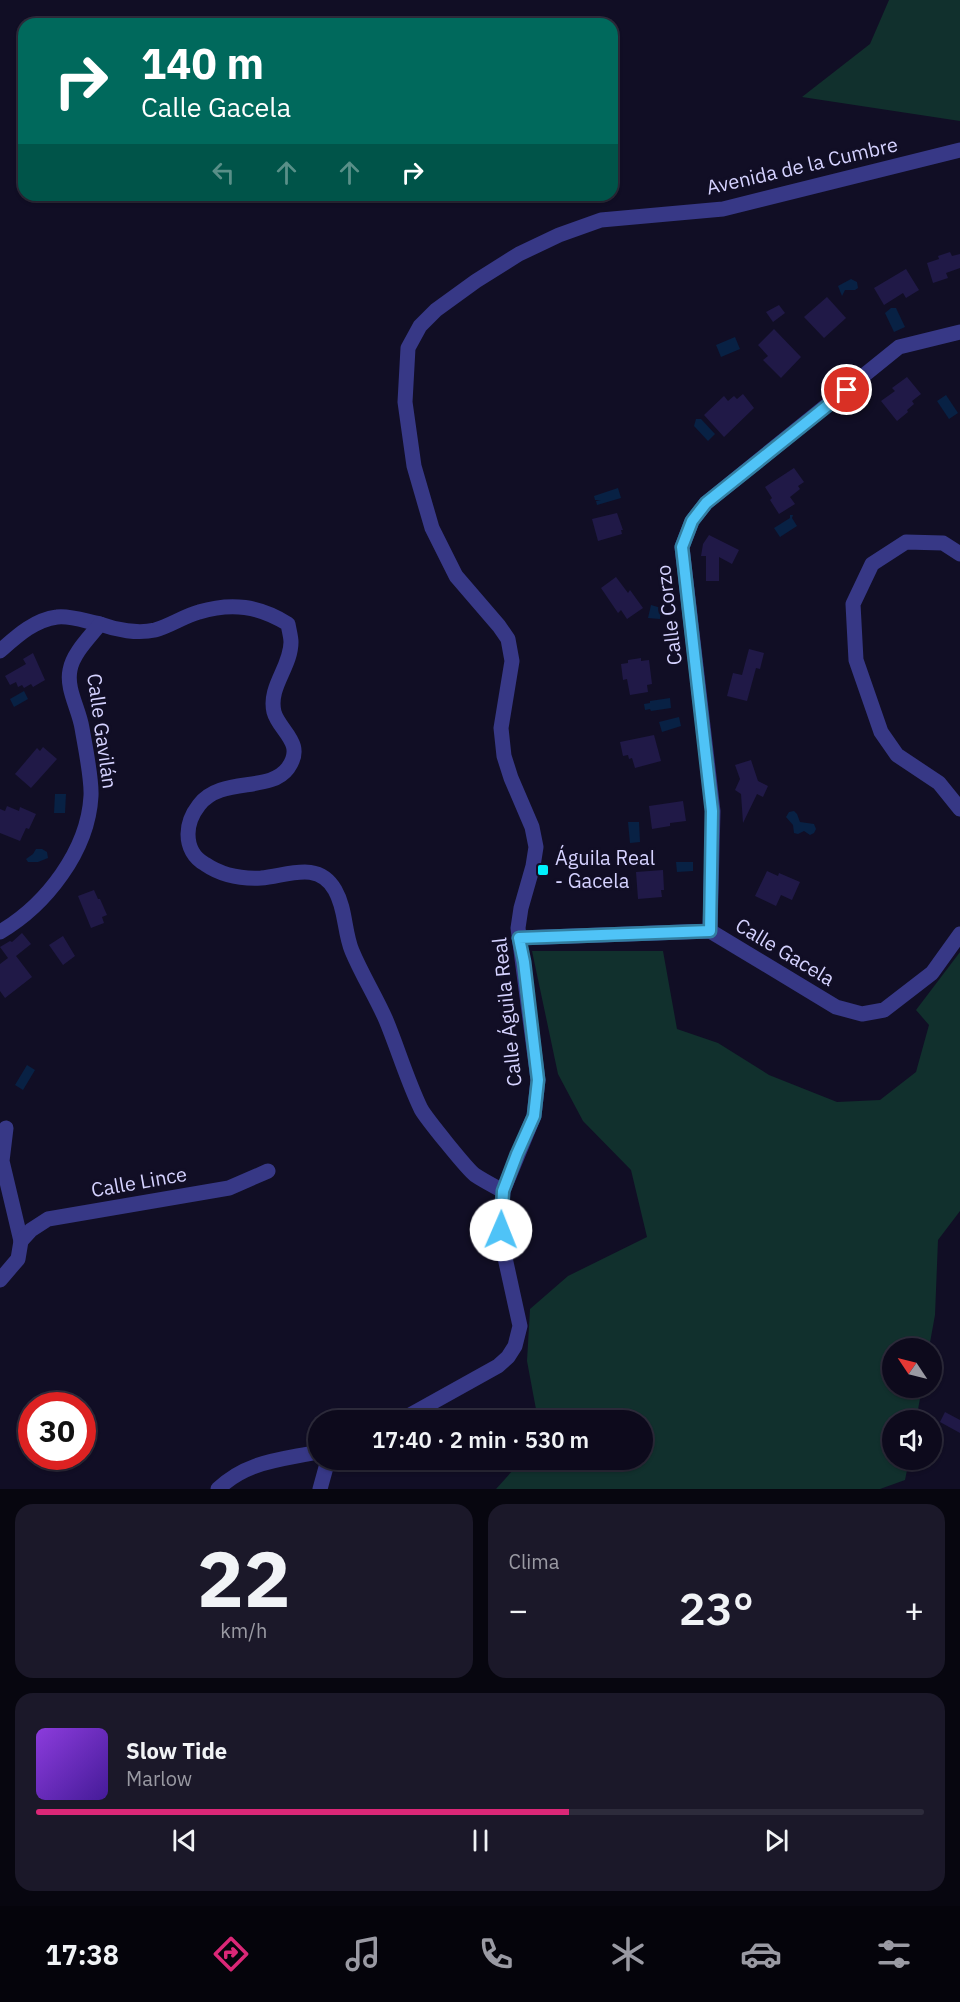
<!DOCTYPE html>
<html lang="es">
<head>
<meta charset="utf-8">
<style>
	body { margin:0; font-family:"IBM Plex Sans",sans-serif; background:#1b1829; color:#f1f3f6; height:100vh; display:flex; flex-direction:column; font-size:22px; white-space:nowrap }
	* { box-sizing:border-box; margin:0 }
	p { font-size:20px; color:#9a9aa3 }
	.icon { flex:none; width:33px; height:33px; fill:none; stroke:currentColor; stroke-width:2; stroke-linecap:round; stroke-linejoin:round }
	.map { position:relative; height:1489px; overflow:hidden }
	.drawer { display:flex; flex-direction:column; gap:15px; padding:15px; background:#07060f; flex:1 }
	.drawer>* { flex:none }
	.hud { position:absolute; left:18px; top:18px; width:600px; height:183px; border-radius:18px; box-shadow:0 2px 4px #0004,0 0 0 2px #2d2b3b; background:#00695c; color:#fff; overflow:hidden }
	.needle { width:39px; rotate:305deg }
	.buttons { position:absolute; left:882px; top:1338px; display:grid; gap:12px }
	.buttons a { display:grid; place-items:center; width:60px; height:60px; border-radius:50%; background:#0d0a1c; box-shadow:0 2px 4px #0004,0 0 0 2px #2d2b3b; font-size:30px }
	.speed { position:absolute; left:18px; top:1392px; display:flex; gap:12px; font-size:30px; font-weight:700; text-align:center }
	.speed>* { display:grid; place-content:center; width:78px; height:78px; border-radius:50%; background:#0d0a1c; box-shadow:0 2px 4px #0004,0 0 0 2px #2d2b3b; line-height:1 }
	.speed .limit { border:9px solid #d22; background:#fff; color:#111 }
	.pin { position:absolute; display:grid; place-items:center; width:51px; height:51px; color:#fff; margin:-26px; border:3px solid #fff; border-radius:50%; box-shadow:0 2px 6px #0007 }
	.me { position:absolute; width:66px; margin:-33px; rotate:1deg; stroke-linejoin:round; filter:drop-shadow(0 0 4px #0008) }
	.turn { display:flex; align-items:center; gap:21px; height:126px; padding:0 24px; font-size:27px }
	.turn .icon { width:78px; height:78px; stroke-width:2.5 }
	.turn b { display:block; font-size:42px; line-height:51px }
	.lanes { display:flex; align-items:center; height:57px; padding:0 24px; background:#0003; justify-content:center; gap:30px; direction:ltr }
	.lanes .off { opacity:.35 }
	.big { font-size:45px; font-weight:600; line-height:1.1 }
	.drawer .widget { flex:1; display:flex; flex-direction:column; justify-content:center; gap:9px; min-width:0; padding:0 21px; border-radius:18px; background:#1b1829 }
	.drawer .dial { align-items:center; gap:0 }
	.dial b { font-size:78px; line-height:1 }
	.song { display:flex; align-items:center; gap:18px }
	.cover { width:72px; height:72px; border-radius:9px; background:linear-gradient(135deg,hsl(270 70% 55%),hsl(260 70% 35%)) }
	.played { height:6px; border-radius:3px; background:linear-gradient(90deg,#db2777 60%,#2d2b3b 60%) }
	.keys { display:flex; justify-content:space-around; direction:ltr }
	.heat { display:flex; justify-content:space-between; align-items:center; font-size:33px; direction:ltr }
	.drawer .tiles { flex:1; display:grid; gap:15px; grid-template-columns:1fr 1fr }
	.widget:last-child { grid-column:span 2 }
	.trip { position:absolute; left:308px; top:1410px; width:345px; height:60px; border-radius:30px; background:#0d0a1c; box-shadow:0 2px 4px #0004,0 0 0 2px #2d2b3b; font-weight:600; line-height:60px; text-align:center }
	.tabs { display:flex; height:96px; justify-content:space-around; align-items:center; background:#05040b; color:#9a9aa3 }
	.tabs .icon { width:42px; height:42px }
	.tabs .selected { color:#db2777 }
	.tabs b { font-size:27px; color:#f1f3f6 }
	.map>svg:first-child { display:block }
	.green { fill:#11302d }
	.water { fill:#082144 }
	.building { fill:#201947 }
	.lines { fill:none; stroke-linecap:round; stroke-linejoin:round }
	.minor { stroke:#373886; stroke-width:15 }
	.route-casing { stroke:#337fa1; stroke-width:15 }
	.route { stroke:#4fc3f7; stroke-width:10 }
	.poi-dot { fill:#00f1fd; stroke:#110e25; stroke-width:2 }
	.labels { text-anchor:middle; stroke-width:6; stroke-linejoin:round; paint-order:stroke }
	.street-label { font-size:20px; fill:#d5d2ff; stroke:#110e25 }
	.poi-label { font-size:20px; fill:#d5d2ff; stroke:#110e25; text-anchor:start }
</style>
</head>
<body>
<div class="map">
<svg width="960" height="1489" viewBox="0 0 960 1489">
	<rect width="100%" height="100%" fill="#110e25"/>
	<g class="green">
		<path d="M889,0H960V121L802,97L870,44Z"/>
		<path d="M532,951H663L677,1029L718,1043L769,1075L837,1102L880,1100L916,1072L929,1025L916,1010L960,952V1211L938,1240L935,1315L929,1348H892V1388H922L916,1420H892V1460H909L905,1480L880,1489H496L522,1460H642V1420H538L527,1361L530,1309L568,1276L647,1237L631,1170L583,1121L558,1074Z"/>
	</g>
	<g class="water">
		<path d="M851,279L857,282L858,288L855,290H845L842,296L838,286Z"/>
		<path d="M891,308H896L905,327L894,332L885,313Z"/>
		<path d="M735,337L740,349L721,357L716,345Z"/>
		<path d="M946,395L958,413L949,419L937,401Z"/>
		<path d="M696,419H701L715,434L708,441L694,426Z"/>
		<path d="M618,488L621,498L597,505L596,501L601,500H595L594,496Z"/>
		<path d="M790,515H793L792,518L797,526L780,537L774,528L790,518Z"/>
		<path d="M651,605L661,608L660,619L648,618Z"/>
		<path d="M24,691L28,699L14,707L10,699Z"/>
		<path d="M670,698L671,708L651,711L650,709L645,710L644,704L650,703V701Z"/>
		<path d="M679,717L681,726L662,732L659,722Z"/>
		<path d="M55,794H66L65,813H54Z"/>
		<path d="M794,811L797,814L800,822L814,824L816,829L814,833L810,835L804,831L798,834L794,833L793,825L786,817L789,812Z"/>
		<path d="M628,822H639L640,842L630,843Z"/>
		<path d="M36,849H42L47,852L48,858L38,862H28L26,859L33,854Z"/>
		<path d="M676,862H693V871L677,872Z"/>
		<path d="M27,1065L35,1070L23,1090L15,1085Z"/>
	</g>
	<g class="building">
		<path d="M950,252L952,256L960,254V268L946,273L948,278L933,283L927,263L939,259L938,256Z"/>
		<path d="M906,269L919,290L906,298L903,293L884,305L874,288Z"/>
		<path d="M827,297L846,318L824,338L804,317Z"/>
		<path d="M779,305L785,313L773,322L766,312Z"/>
		<path d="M774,329L801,357L781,378L763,360L768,356L758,345Z"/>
		<path d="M907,377L921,394L912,401L914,404L907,410L908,412L897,421L881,401L895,391L892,388Z"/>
		<path d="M743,394L754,408L724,437L704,415L724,396L728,401L734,396L737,399Z"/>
		<path d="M794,468L804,482L798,486L800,489L790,497L795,504L779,514L770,500L772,498L765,487Z"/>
		<path d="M617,513L623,530H621L622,534L598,541L592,519Z"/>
		<path d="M709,535L739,550L732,564L719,557V581H706V556H701L703,544Z"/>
		<path d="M616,577L628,593L630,590L643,608L627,619L621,610L618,613L601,588Z"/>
		<path d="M749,649L764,653L760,669L756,668L747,701L727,696L733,673L742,675Z"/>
		<path d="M33,653L45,680L33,687L31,684L24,688L22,685L18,687L16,682L10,685L5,676L26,664L23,659Z"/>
		<path d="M641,658V661L649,660L652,684L647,685L648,692L630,695L627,679L623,680L621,664L628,663V660Z"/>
		<path d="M654,735L661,761L635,768L632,758L629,759L628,755L623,756L620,742Z"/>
		<path d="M43,747L57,759L31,788L15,774L37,748L40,751Z"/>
		<path d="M751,760L758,781L768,786L763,797L757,794L743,823L741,794L735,790L740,779L735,765Z"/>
		<path d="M683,801L686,821L670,823V826L652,829L649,806Z"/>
		<path d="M7,806L19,811L20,807L36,814L29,829L26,828L20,841L0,833V809L5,811Z"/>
		<path d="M663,870L664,890H661L662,897L638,899L636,872Z"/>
		<path d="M767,871L778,876L779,873L800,882L792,900L781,895L776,906L755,896Z"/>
		<path d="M94,890L98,899H100L107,915L102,917L104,923L91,928L78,896Z"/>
		<path d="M22,933L31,944L16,956L32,977L5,998L0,991V964L8,958L0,947L10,941L12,942Z"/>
		<path d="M63,936L75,956L63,965L49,945Z"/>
		<path d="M945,1412L960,1420V1433L940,1422Z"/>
	</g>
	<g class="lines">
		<g class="minor">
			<path d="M960,554L943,543L906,542L872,564L853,604L856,660L881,732L897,755L939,783L960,809"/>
			<path d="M0,651C17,636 34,620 57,617C70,615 88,622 100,624"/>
			<path d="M710,931L713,811L682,547L692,521L706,503L899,347L960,332"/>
			<path d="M0,932C46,905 88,851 91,796C92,779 85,746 82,728C79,709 66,689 70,670C73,653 90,637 100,624C116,630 138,634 155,630C170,626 184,616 199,612C232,602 259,606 288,624C289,630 291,637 291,642C291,667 268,687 274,712C279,731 306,743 288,768C270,793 221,776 199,805C192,814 188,824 188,834C188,847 194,858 205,864C221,875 241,879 261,878C287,876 318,860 335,890C346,909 344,932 352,951C362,975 376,997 386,1020C398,1049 407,1080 421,1109C426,1118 467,1169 475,1175C484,1181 494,1186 503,1191"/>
			<path d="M519,938L710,931L836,1007L862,1014L884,1010L932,973L960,934"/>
			<path d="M6,1128L2,1161L21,1241"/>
			<path d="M0,1280L18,1259L21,1241L31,1230L48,1219L229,1188L268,1171"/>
			<path d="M401,1420L498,1366L508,1357L515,1346L520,1326L502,1244L501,1217L503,1191L534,1116L538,1080L518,928L521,908L533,866L536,847L532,827L511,778L504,756L501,728L512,661L508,639L499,626L456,576L432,528L414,466L405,402L408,348L420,326L436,310L476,281L519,254L559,235L601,220L723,209L960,150"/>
			<path d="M218,1489C247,1461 281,1460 318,1452"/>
			<path d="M320,1489L328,1460"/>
		</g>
	</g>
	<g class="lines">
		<g class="route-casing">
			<path id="route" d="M501,1230L503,1191L517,1154L534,1116L538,1080L524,962L519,938L710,931L712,811L682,547L692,521L706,503L847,390"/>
		</g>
		<use href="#route" class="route"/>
	</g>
	<rect class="poi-dot" x="537" y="864" width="12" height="12" rx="3"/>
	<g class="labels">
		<g class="street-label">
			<text transform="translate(802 166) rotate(-13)" y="7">Avenida de la Cumbre</text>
			<text transform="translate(669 615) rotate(-97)" y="7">Calle Corzo</text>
			<text transform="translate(102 731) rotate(82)" y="7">Calle Gavilán</text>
			<text transform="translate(785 952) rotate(31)" y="7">Calle Gacela</text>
			<text transform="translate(507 1012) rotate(-96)" y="7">Calle Águila Real</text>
			<text transform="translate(139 1182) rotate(-10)" y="7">Calle Lince</text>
		</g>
		<g class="poi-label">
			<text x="555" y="865">Águila Real<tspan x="555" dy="23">- Gacela</tspan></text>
		</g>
	</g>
</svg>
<div class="buttons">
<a><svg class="needle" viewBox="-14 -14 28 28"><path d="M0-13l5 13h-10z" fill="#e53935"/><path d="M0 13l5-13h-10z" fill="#9a9aa3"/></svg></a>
<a><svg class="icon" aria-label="sound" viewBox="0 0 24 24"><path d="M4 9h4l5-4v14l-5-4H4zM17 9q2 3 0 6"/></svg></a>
</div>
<div class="speed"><div class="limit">30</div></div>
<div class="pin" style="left:847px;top:390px;background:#d93025"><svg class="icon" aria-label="arrive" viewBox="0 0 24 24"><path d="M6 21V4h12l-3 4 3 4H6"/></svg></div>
<svg class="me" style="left:501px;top:1230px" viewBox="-20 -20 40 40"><circle r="19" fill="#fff"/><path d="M0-13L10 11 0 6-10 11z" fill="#4fc3f7"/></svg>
<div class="trip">17:40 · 2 min · 530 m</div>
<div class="hud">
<div class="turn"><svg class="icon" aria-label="right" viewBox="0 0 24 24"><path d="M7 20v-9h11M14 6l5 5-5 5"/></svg><div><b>140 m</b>Calle Gacela</div></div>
<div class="lanes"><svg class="icon off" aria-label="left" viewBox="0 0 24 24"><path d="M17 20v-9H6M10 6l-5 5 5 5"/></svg><svg class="icon off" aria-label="ahead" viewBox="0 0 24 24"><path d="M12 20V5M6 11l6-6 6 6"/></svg><svg class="icon off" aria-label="ahead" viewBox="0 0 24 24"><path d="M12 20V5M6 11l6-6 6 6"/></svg><svg class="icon" aria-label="right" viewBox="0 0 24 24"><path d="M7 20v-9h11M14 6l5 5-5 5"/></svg></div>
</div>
</div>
<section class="drawer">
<div class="tiles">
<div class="widget dial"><b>22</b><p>km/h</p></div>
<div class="widget"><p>Clima</p>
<div class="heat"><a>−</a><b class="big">23°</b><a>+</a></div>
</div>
<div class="widget">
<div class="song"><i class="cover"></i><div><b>Slow Tide</b><p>Marlow</p></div></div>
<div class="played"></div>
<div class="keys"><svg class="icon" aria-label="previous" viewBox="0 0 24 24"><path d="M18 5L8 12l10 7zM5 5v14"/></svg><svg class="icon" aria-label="pause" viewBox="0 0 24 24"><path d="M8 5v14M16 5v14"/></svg><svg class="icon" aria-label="next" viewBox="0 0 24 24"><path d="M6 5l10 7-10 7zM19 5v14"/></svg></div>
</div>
</div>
</section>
<nav class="tabs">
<b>17:38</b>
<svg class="icon selected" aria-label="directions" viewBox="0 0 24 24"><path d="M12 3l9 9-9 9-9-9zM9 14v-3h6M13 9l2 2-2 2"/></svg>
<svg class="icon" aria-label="music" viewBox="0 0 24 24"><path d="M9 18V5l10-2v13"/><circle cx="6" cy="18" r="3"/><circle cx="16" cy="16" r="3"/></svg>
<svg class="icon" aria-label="phone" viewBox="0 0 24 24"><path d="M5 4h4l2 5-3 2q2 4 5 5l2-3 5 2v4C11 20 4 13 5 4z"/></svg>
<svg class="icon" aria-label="climate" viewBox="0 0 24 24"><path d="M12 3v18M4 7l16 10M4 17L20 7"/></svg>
<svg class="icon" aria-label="car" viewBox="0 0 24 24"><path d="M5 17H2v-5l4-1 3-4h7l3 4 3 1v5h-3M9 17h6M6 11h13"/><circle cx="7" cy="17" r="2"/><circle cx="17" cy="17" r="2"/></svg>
<svg class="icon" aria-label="filters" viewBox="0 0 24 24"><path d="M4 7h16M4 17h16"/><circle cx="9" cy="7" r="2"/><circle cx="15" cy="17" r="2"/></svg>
</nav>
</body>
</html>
